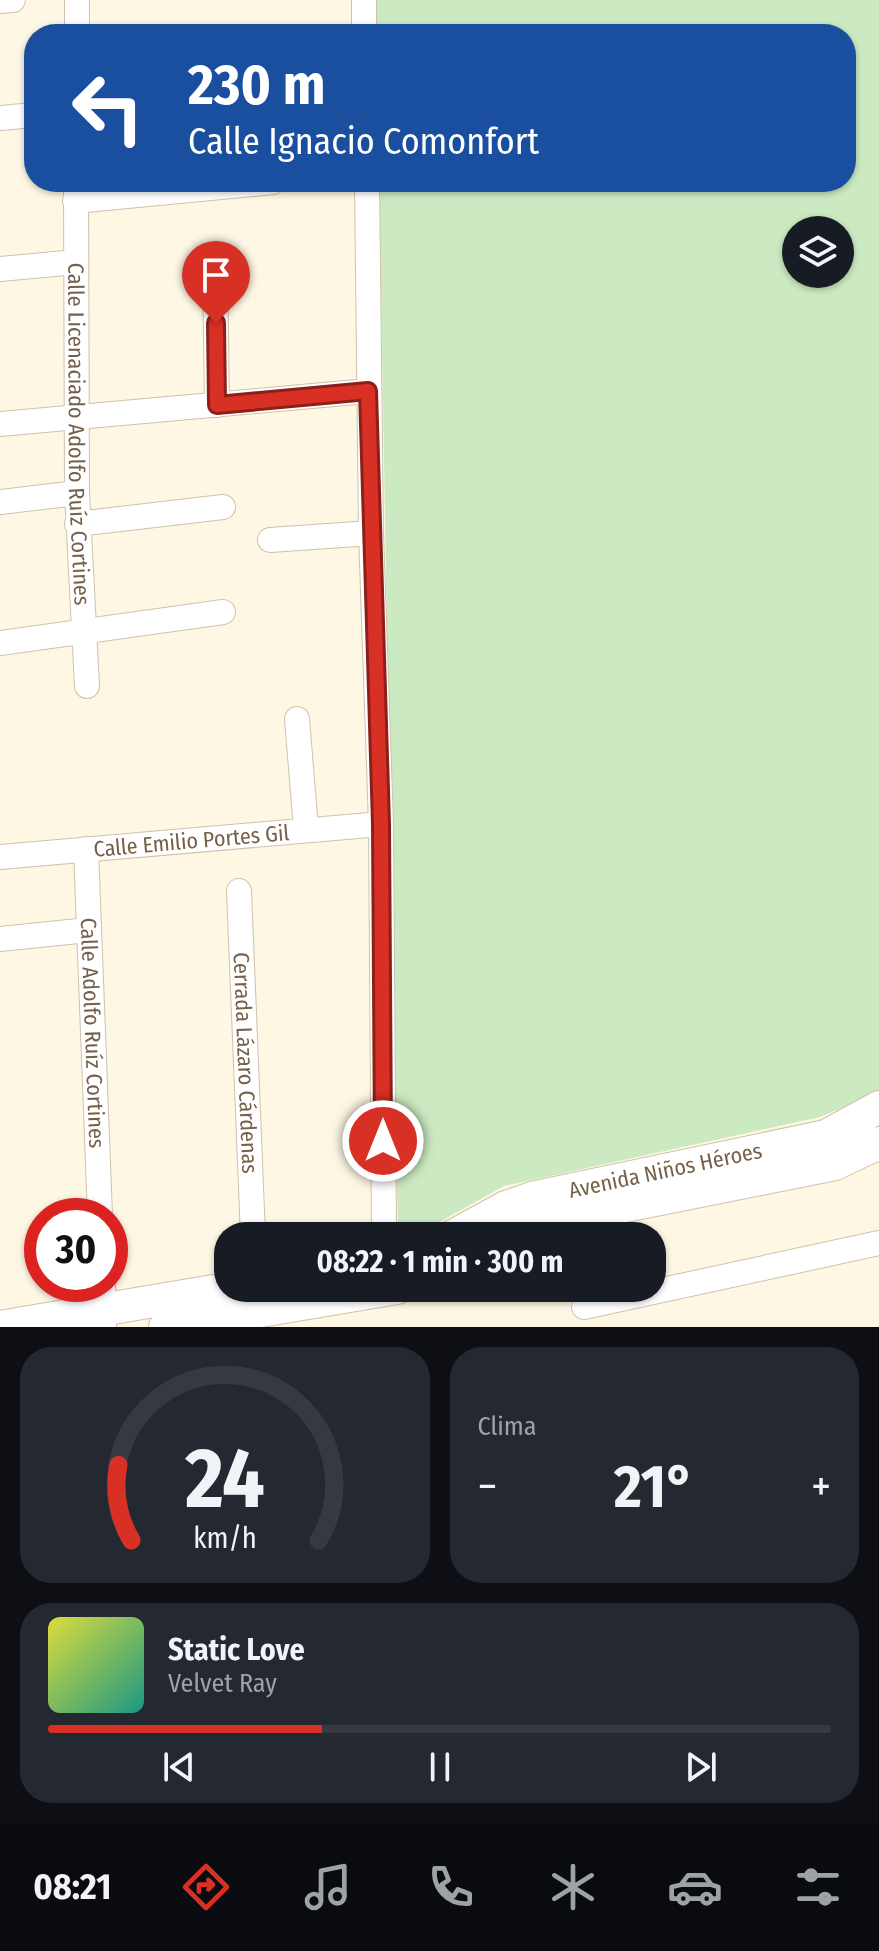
<!DOCTYPE html>
<html lang="es">
<head>
<meta charset="utf-8">
<style>
	body { margin:0; font-family:"Fira Sans Condensed",sans-serif; background:#242831; color:#f1f3f6; height:100vh; display:flex; flex-direction:column; font-size:30px; white-space:nowrap }
	* { box-sizing:border-box; margin:0 }
	p { font-size:26px; color:#9ea1a6 }
	.icon { flex:none; width:44px; height:44px; fill:none; stroke:currentColor; stroke-width:2; stroke-linecap:round; stroke-linejoin:round }
	.map { position:relative; height:1327px; overflow:hidden }
	.sheet { display:flex; flex-direction:column; gap:20px; padding:20px; background:#0d0f14; flex:1 }
	.sheet>* { flex:none }
	.guide { position:absolute; left:24px; top:24px; width:832px; height:168px; border-radius:32px; box-shadow:0 2px 6px #0004; background:#1a4fa0; color:#fff; overflow:hidden }
	.tools { position:absolute; left:782px; top:216px; display:grid; gap:16px }
	.tools a { display:grid; place-items:center; width:72px; height:72px; border-radius:50%; background:#171b24; box-shadow:0 2px 6px #0004; font-size:40px }
	.speed { position:absolute; left:24px; top:1198px; display:flex; gap:16px; font-size:40px; font-weight:700; text-align:center }
	.speed>* { display:grid; place-content:center; width:104px; height:104px; border-radius:50%; background:#171b24; box-shadow:0 2px 6px #0004; line-height:1 }
	.speed .limit { border:12px solid #d22; background:#fff; color:#111 }
	.pin { position:absolute; display:grid; place-items:center; width:68px; height:68px; color:#fff; margin:-82px -34px; border-radius:50% 50% 50% 0; rotate:-45deg; box-shadow:0 0 8px #0007 }
	.pin .icon { rotate:45deg }
	.me { position:absolute; width:88px; margin:-44px; rotate:0deg; stroke-linejoin:round; filter:drop-shadow(0 0 6px #0008) }
	.turn { display:flex; align-items:center; gap:28px; height:168px; padding:0 32px; font-size:36px }
	.turn .icon { width:104px; height:104px; stroke-width:2.5 }
	.turn b { display:block; font-size:56px; line-height:68px }
	.big { font-size:60px; font-weight:700; line-height:1.1 }
	.sheet .widget { flex:1; display:flex; flex-direction:column; justify-content:center; gap:12px; min-width:0; padding:0 28px; border-radius:32px; background:#242831 }
	.sheet .dial { align-items:center; gap:0 }
	.dial svg { height:208px; overflow:visible; fill:none; stroke:#363941; stroke-width:7; stroke-linecap:round; text-anchor:middle }
	.dial text { fill:#f1f3f6; stroke:none }
	.song { display:flex; align-items:center; gap:24px }
	.cover { width:96px; height:96px; border-radius:12px; background:linear-gradient(135deg,hsl(60 70% 55%),hsl(170 70% 35%)) }
	.played { height:8px; border-radius:4px; background:linear-gradient(90deg,#d93025 35%,#363941 35%) }
	.keys { display:flex; justify-content:space-around; direction:ltr }
	.heat { display:flex; justify-content:space-between; align-items:center; font-size:44px; direction:ltr }
	.sheet .tiles { flex:1; display:grid; gap:20px; grid-template-columns:1fr 1fr }
	.widget:last-child { grid-column:span 2 }
	.trip { position:absolute; left:214px; top:1222px; width:452px; height:80px; border-radius:32px; background:#171b24; box-shadow:0 2px 6px #0004; font-weight:700; line-height:80px; text-align:center }
	.menu { display:flex; height:128px; justify-content:space-around; align-items:center; background:#090b0e; color:#9ea1a6 }
	.menu .icon { width:56px; height:56px }
	.menu .active { color:#d93025 }
	.menu b { font-size:36px; color:#f1f3f6 }
	.map>svg:first-child { display:block }
	.green { fill:#cbeac1; fill-rule:evenodd }
	.lines { fill:none; stroke-linecap:round; stroke-linejoin:round }
	.minor-casing { stroke:#d0c2ac; stroke-width:26 }
	.secondary-casing { stroke:#d1c1a7; stroke-width:34 }
	.minor { stroke:#fff; stroke-width:24 }
	.secondary { stroke:#fff; stroke-width:32 }
	.route-casing { stroke:#8d1f18; stroke-width:20 }
	.route { stroke:#d93025; stroke-width:14 }
	.labels { text-anchor:middle; stroke-width:6; stroke-linejoin:round; paint-order:stroke }
	.street-label { font-size:22px; fill:#756049; stroke:#fffaea }
</style>
</head>
<body>
<div class="map">
<svg width="879" height="1327" viewBox="0 0 879 1327">
	<rect width="100%" height="100%" fill="#fdf7e3"/>
	<path class="green" d="M376,0H879V1092L820,1117L504,1186L414,1236H398L379,182H846V34H377ZM796,230H840V274H796Z"/>
	<g class="lines">
		<g class="minor-casing">
			<g id="minor">
				<path d="M364,0V34"/>
				<path d="M0,1L13,0"/>
				<path d="M77,34V0"/>
				<path d="M0,118L34,115"/>
				<path id="s1" d="M76,182L77,493L87,686"/>
				<path d="M367,182L371,533L381,824L384,1236"/>
				<path d="M75,201L273,182"/>
				<path d="M0,269L76,262"/>
				<path d="M215,269L217,405"/>
				<path d="M0,424L368,391"/>
				<path d="M0,502L77,493"/>
				<path d="M77,524L223,507"/>
				<path d="M270,540L371,533"/>
				<path d="M0,643L223,612"/>
				<path d="M297,719L306,829"/>
				<path id="s2" d="M86,849L100,1216"/>
				<path id="s3" d="M0,857L381,824"/>
				<path id="s4" d="M239,891L253,1236"/>
				<path d="M0,939L88,930"/>
				<path d="M103,1284L104,1327"/>
				<path d="M584,1307L879,1243"/>
			</g>
		</g>
		<g class="secondary-casing">
			<g id="secondary">
				<path id="s5" d="M453,1236L506,1207L532,1198L826,1136L879,1107"/>
				<path d="M512,1236L545,1222L835,1164L879,1143"/>
				<path d="M0,1327L231,1288"/>
				<path d="M165,1327L397,1288"/>
			</g>
		</g>
		<use href="#minor" class="minor"/>
		<use href="#secondary" class="secondary"/>
	</g>
	<g class="lines">
		<g class="route-casing">
			<path id="route" d="M216,323L217,405L368,391L381,824L383,1141"/>
		</g>
		<use href="#route" class="route"/>
	</g>
	<g class="labels">
		<g class="street-label">
			<text dy="8" stroke="none"><textPath href="#s1" startOffset="252">Calle Licenaciado Adolfo Ruíz Cortines</textPath></text>
			<text dy="8" stroke="none"><textPath href="#s3" startOffset="192">Calle Emilio Portes Gil</textPath></text>
			<text dy="8" stroke="none"><textPath href="#s2" startOffset="184">Calle Adolfo Ruíz Cortines</textPath></text>
			<text dy="8" stroke="none"><textPath href="#s4" startOffset="172">Cerrada Lázaro Cárdenas</textPath></text>
			<text dy="8" stroke="none"><textPath href="#s5" startOffset="224">Avenida Niños Héroes</textPath></text>
		</g>
	</g>
</svg>
<div class="tools">
<a><svg class="icon" aria-label="layers" viewBox="0 0 24 24"><path d="M12 4l9 5-9 5-9-5zM3 14l9 5 9-5"/></svg></a>
</div>
<div class="speed"><div class="limit">30</div></div>
<div class="pin" style="left:216px;top:323px;background:#d93025"><svg class="icon" aria-label="arrive" viewBox="0 0 24 24"><path d="M6 21V4h12l-3 4 3 4H6"/></svg></div>
<svg class="me" style="left:383px;top:1141px" viewBox="-20 -20 40 40"><circle r="17" fill="#d93025" stroke="#fff" stroke-width="3"/><path d="M0-11L8 9 0 5-8 9z" fill="#fff"/></svg>
<div class="trip">08:22 · 1 min · 300 m</div>
<div class="guide">
<div class="turn"><svg class="icon" aria-label="left" viewBox="0 0 24 24"><path d="M17 20v-9H6M10 6l-5 5 5 5"/></svg><div><b>230 m</b>Calle Ignacio Comonfort</div></div>
</div>
</div>
<section class="sheet">
<div class="tiles">
<div class="widget dial"><svg viewBox="0 0 100 80">
<path d="M14 69A42 42 0 1 1 86 69"/>
<path d="M14 69A42 42 0 0 1 9 40" stroke="#d93025"/>
<text x="50" y="56" font-size="32" font-weight="700">24</text>
<text x="50" y="72" font-size="11">km/h</text>
</svg></div>
<div class="widget"><p>Clima</p>
<div class="heat"><a>−</a><b class="big">21°</b><a>+</a></div>
</div>
<div class="widget">
<div class="song"><i class="cover"></i><div><b>Static Love</b><p>Velvet Ray</p></div></div>
<div class="played"></div>
<div class="keys"><svg class="icon" aria-label="previous" viewBox="0 0 24 24"><path d="M18 5L8 12l10 7zM5 5v14"/></svg><svg class="icon" aria-label="pause" viewBox="0 0 24 24"><path d="M8 5v14M16 5v14"/></svg><svg class="icon" aria-label="next" viewBox="0 0 24 24"><path d="M6 5l10 7-10 7zM19 5v14"/></svg></div>
</div>
</div>
</section>
<nav class="menu">
<b>08:21</b>
<svg class="icon active" aria-label="directions" viewBox="0 0 24 24"><path d="M12 3l9 9-9 9-9-9zM9 14v-3h6M13 9l2 2-2 2"/></svg>
<svg class="icon" aria-label="music" viewBox="0 0 24 24"><path d="M9 18V5l10-2v13"/><circle cx="6" cy="18" r="3"/><circle cx="16" cy="16" r="3"/></svg>
<svg class="icon" aria-label="phone" viewBox="0 0 24 24"><path d="M5 4h4l2 5-3 2q2 4 5 5l2-3 5 2v4C11 20 4 13 5 4z"/></svg>
<svg class="icon" aria-label="climate" viewBox="0 0 24 24"><path d="M12 3v18M4 7l16 10M4 17L20 7"/></svg>
<svg class="icon" aria-label="car" viewBox="0 0 24 24"><path d="M5 17H2v-5l4-1 3-4h7l3 4 3 1v5h-3M9 17h6M6 11h13"/><circle cx="7" cy="17" r="2"/><circle cx="17" cy="17" r="2"/></svg>
<svg class="icon" aria-label="filters" viewBox="0 0 24 24"><path d="M4 7h16M4 17h16"/><circle cx="9" cy="7" r="2"/><circle cx="15" cy="17" r="2"/></svg>
</nav>
</body>
</html>
